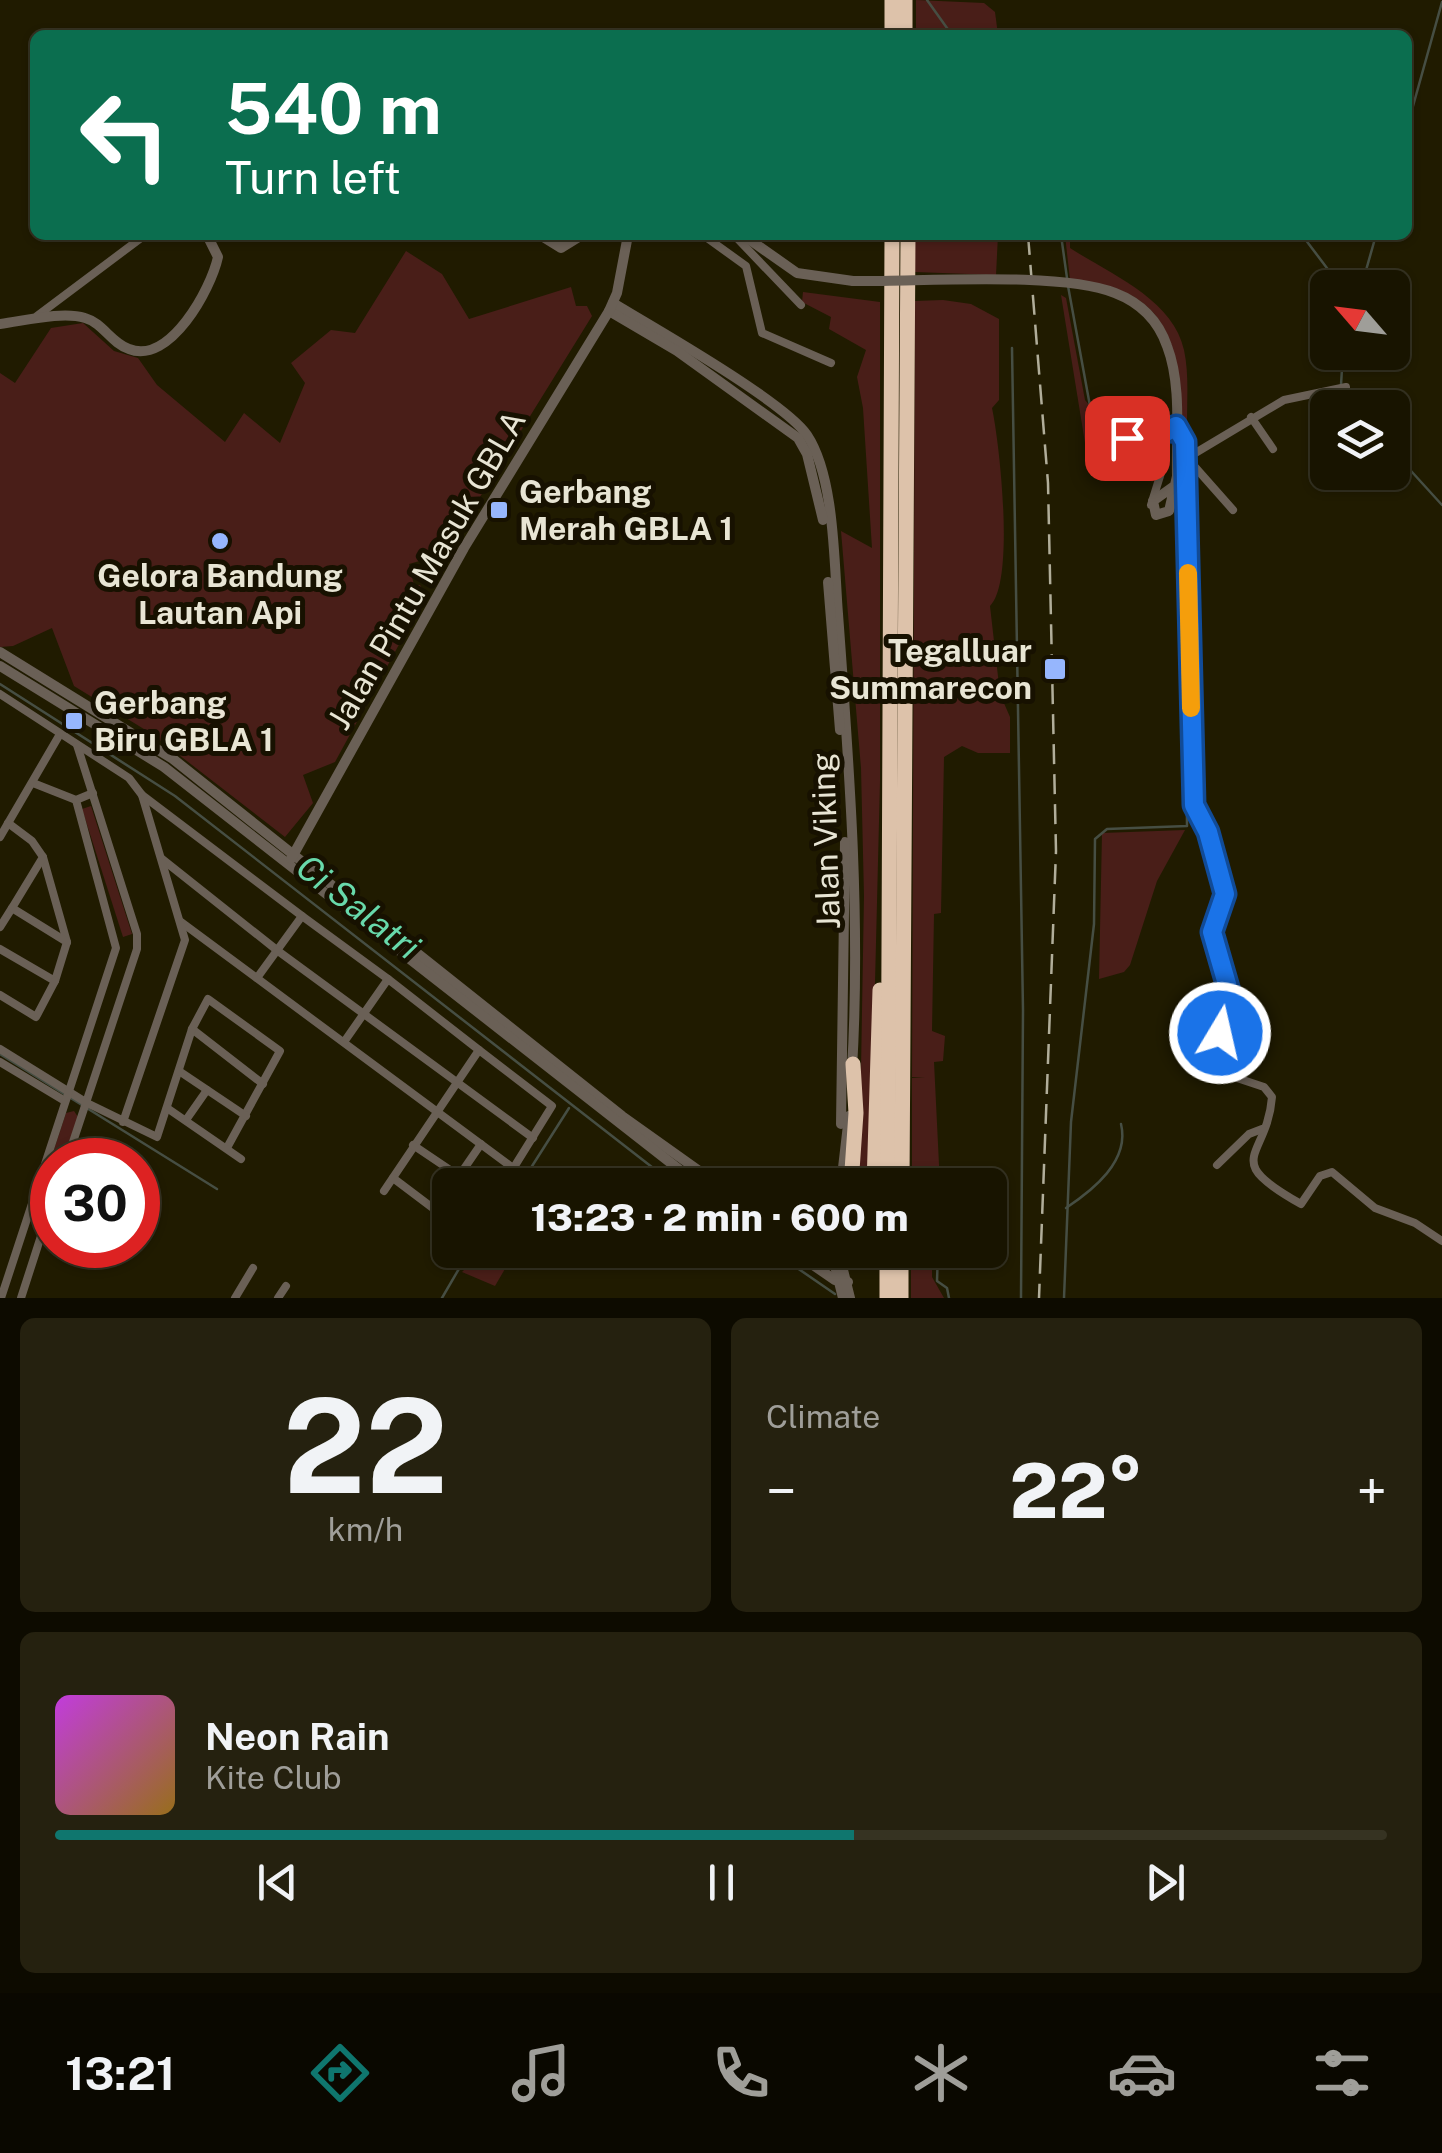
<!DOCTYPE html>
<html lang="en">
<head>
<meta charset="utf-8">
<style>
	body { margin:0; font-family:"Public Sans",sans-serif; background:#25210f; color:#f1f3f6; height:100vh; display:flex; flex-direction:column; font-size:38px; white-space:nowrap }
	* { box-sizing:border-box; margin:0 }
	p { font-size:32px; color:#9f9e99 }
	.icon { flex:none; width:55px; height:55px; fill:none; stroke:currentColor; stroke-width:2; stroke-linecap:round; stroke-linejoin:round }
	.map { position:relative; height:1298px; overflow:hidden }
	.details { display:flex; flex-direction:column; gap:20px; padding:20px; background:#0d0b00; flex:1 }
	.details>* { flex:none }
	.top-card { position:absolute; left:30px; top:30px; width:1382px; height:210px; border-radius:15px; box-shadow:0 2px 8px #0004,0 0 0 2px #363322; background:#0b6e4f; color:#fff; overflow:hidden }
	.needle { width:65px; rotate:298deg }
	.tools { position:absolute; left:1310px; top:270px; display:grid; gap:20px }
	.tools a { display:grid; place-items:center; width:100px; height:100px; border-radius:15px; background:#181400; box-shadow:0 2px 8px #0004,0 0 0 2px #363322; font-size:50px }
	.speed { position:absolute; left:30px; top:1138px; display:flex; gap:20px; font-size:50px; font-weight:700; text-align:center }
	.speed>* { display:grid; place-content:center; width:130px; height:130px; border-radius:50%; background:#181400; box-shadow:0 2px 8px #0004,0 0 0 2px #363322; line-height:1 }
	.speed .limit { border:15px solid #d22; background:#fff; color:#111 }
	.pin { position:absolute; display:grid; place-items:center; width:85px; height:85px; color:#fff; margin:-42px; border-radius:20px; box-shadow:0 5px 15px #0006 }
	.me { position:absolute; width:110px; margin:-55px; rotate:9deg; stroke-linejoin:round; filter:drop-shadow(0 0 8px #0008) }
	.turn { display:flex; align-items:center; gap:35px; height:210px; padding:0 30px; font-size:45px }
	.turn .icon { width:130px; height:130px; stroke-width:2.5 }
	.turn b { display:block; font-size:70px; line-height:85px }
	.big { font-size:75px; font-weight:800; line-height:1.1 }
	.details .card { flex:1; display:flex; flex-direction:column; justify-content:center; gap:15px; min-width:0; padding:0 35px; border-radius:15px; background:#25210f }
	.details .dial { align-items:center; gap:0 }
	.dial b { font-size:130px; line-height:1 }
	.song { display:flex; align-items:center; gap:30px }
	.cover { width:120px; height:120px; border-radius:15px; background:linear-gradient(135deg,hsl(290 70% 55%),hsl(40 70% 35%)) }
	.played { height:10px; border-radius:5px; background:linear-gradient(90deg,#0f766e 60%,#363322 60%) }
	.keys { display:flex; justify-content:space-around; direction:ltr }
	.heat { display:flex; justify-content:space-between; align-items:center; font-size:55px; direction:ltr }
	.details .tiles { flex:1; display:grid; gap:20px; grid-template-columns:1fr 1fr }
	.card:last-child { grid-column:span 2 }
	.trip { position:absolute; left:432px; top:1168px; width:575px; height:100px; border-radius:15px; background:#181400; box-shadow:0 2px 8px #0004,0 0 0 2px #363322; font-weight:800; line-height:100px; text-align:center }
	.menu { display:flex; height:160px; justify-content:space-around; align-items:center; background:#0a0800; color:#9f9e99 }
	.menu .icon { width:70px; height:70px }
	.menu .current { color:#0f766e }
	.menu b { font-size:45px; color:#f1f3f6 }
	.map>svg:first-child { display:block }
	.green { fill:#491e18 }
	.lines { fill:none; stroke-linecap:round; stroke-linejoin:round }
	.stream { stroke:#464e43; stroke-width:2.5 }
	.minor { stroke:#6a6056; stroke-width:8 }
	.tertiary { stroke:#6a6056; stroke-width:10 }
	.motorway { stroke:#ddc2aa; stroke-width:15 }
	.rail { stroke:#b1ae9a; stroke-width:2.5; stroke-dasharray:20 10; stroke-linecap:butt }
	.tertiary-bridge { stroke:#6a6056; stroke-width:10 }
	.route-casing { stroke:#114b97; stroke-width:25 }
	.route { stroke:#1a73e8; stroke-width:18 }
	.slow { stroke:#f59e0b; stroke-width:18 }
	.poi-dot { fill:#96b6fd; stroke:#171100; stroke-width:4 }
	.labels { text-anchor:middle; stroke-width:10; stroke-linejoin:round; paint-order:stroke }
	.poi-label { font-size:32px; font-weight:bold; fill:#e8e5d4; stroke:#171100; text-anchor:start }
	.street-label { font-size:32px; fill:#e8e5d4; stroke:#171100 }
	.water-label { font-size:35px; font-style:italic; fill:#68d9ab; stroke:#171100 }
</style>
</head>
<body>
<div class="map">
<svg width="1442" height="1298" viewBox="0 0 1442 1298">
	<rect width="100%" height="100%" fill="#201b00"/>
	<g class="green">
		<path d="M916,0L984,3L995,12L998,35H916Z"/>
		<path d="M915,235H998L996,275L915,272Z"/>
		<path d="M1065,235H1070V248C1110,274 1173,299 1184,350C1189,373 1187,398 1187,421L1182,422C1178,337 1166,288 1070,280Z"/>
		<path d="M406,251L442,274L469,319L571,287L576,306H587L592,316L457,534L445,529L430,558L409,564L414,585H420L426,595L335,762L303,775L313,803L285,837L152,734L74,686L52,628L13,646L0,647V373L15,383L51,328L83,323L114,351L138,358L157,385L225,442L244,413L280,443L305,383L291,363L331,330L355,333Z"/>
		<path d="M803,292L880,302V781L870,1185H859L864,896L861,768L841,531L872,548L863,408L857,377L866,350L829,329L831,317L802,302Z"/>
		<path d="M1061,295L1066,298L1085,400L1119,440L1085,443Z"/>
		<path d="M943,300L971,304L999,319V400L992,408C1000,445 1015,582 990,606L1000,694L1010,717V753H978L962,746L944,757L941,913L934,914L932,1031L945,1036L943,1061L934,1062L940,1185H912V1078H925L912,1077L915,301Z"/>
		<path d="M91,806L132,934L123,937L82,809Z"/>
		<path d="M1185,830L1157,881L1130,965L1124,972L1099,979L1102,833Z"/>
		<path d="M74,1111L78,1117L63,1160H52V1192L47,1209L36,1204L66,1113Z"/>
		<path d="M484,1250H516L495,1286L462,1272Z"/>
		<path d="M911,1250H932V1277L944,1298H911Z"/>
	</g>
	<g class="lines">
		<g class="stream">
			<path d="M927,0L952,35"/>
			<path d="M1408,124L1442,2"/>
			<path d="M1061,235L1067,278"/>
			<path d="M1302,235L1342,288"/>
			<path d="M1068,286L1090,406"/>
			<path d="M1361,288L1376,235"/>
			<path d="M1012,348L1023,1010L1021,1298"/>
			<path d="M1341,385L1343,352"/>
			<path d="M1344,392L1355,408"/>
			<path d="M1392,450L1442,505"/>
			<path d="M1152,480L1157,437"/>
			<path d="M1178,504L1184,515"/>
			<path d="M0,684L175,796L675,1185"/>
			<path d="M0,1054L217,1189"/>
			<path d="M520,1185L569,1108"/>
			<path d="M1066,1208C1093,1190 1130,1161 1121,1124"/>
			<path d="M990,1241H996"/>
			<path d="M771,1250L835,1294"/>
			<path d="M938,1250L937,1281L947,1288L949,1298"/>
			<path d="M442,1298L460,1267L479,1250"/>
			<path d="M1064,1298L1071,1122L1094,924L1095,839L1107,829L1187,826L1185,548"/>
		</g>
		<g class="minor">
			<path d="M703,235L746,266L762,333L831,363"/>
			<path d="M734,235L801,305"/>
			<path d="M37,316L145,235"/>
			<path d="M1093,408L1121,439L1166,433"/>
			<path d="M1251,417L1273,449"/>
			<path d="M1151,505L1165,460L1166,433L1176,426L1183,435L1187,458L1193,805L1211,838L1225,894L1212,932L1229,991L1216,1052L1225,1074L1264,1087L1272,1097C1267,1160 1219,1158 1301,1204L1320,1176L1332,1172L1375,1208L1415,1223L1442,1241"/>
			<path d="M1233,510L1187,458L1284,400L1346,387"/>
			<path d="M0,694L129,778L142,795L302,916"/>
			<path d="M33,783L76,800L93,793"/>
			<path d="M0,837L60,734"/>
			<path d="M43,857L67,942"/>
			<path d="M162,859L278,951L533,1138"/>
			<path d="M181,922L513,1168"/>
			<path d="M0,927L12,908"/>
			<path d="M0,949L55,981L67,942L12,908L43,857L32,841L8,823"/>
			<path d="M257,978L302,916L388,979"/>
			<path d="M0,995L36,1017L55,981"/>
			<path d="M192,1029L263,1084"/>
			<path d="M344,1042L388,979L479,1050L384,1191"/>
			<path d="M0,1049L87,1103L157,1137L192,1029L208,999L280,1051L228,1146"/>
			<path d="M479,1050L552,1106L503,1185"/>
			<path d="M0,1062L65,1101"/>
			<path d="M179,1071L246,1116"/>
			<path d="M167,1108L241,1159"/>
			<path d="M186,1120L207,1090"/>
			<path d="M123,1122L185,940L142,795"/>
			<path d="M413,1145L459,1176L481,1144"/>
			<path d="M67,1160L137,949V934L77,745"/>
			<path d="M1217,1165L1249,1134L1262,1129"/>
			<path d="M393,1178L450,1221"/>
			<path d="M1,1298L116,948L76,800"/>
			<path d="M21,1298L52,1202"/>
			<path d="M235,1298L253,1268"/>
			<path d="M278,1298L286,1286"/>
		</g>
		<g class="tertiary">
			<path d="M540,235L561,248L582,235"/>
			<path d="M743,235L797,273L853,281"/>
			<path d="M613,303C653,327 785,402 807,435C835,477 834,564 838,614C849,765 861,918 852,1069"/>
			<path d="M609,311L677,351L798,438L807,454L823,520"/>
			<path d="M0,324C24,321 62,311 85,318C103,323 111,343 129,349C170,365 211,289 218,257L207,235"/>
			<path d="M1177,484L1153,501L1156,515L1169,511L1177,476"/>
			<path d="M828,582L840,730"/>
			<path d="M0,652L173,759L622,1116L719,1185"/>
			<path d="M0,666L164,767L699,1185"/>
			<path d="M291,859L464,548L609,311L617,293L628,235"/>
			<path d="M841,1124L845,842"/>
			<path d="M841,1185L849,1116"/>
			<path d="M791,1250L835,1280L848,1282"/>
			<path d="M813,1250L834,1262"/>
			<path d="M831,1250L843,1298"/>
			<path d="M838,1250L850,1298"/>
		</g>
		<g class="motorway">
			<path d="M892,35V0"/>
			<path d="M905,35V0"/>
			<path d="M851,1185L856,1113L853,1064"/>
			<path d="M874,1185L880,990"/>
			<path d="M888,1185L892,235"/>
			<path d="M902,1185L908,235"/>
			<path d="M846,1250L857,1262L866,1259L870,1250"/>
			<path d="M887,1298V1250"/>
			<path d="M901,1298V1250"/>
		</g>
		<path class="rail" d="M1028,235L1048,483L1056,851L1039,1298"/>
		<path class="tertiary-bridge" d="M853,281C919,282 1059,271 1115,293C1141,303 1158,320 1167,346C1182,385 1176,435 1177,476"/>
	</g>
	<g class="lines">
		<g class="route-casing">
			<path id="route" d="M1127,438L1166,432L1176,426L1185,442L1194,805L1208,832L1225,894L1212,932L1229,991L1220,1033"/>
		</g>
		<use href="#route" class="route"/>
		<path class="slow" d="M1188,573L1191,708"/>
	</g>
	<g class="poi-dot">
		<rect x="489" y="500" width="20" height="20" rx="5"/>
		<circle cx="220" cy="541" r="10"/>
		<rect x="1043" y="657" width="24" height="24" rx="5"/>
		<rect x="64" y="711" width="20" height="20" rx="5"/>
	</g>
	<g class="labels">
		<g class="poi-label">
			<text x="519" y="503">Gerbang<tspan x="519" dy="37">Merah GBLA 1</tspan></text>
			<text x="220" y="587" text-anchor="middle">Gelora Bandung<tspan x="220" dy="37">Lautan Api</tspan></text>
			<text x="1032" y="662" text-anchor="end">Tegalluar<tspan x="1032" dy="37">Summarecon</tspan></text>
			<text x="94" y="714">Gerbang<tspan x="94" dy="37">Biru GBLA 1</tspan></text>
		</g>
		<g class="street-label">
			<text transform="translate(427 570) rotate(-60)" y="11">Jalan Pintu Masuk GBLA</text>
			<text transform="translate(826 841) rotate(-92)" y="11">Jalan Viking</text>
		</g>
		<g class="water-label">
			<text transform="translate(358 907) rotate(38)" y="12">Ci Salatri</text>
		</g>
	</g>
</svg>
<div class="tools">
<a><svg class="needle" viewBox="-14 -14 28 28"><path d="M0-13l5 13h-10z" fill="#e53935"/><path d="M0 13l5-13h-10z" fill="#9f9e99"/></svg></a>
<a><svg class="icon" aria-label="layers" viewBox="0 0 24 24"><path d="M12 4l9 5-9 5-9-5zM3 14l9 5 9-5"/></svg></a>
</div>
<div class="speed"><div class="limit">30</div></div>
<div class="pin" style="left:1127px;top:438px;background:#d93025"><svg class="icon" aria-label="arrive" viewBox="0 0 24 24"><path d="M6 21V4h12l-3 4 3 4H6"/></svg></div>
<svg class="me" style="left:1220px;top:1033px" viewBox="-20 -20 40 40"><circle r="17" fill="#1a73e8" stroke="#fff" stroke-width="3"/><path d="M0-11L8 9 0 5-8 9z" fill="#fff"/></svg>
<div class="trip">13:23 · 2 min · 600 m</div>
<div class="top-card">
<div class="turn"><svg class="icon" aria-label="left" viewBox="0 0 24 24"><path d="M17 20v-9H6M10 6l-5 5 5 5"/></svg><div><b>540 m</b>Turn left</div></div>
</div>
</div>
<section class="details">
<div class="tiles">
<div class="card dial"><b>22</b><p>km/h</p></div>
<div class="card"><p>Climate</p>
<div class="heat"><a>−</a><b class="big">22°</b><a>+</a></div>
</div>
<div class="card">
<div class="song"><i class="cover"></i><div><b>Neon Rain</b><p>Kite Club</p></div></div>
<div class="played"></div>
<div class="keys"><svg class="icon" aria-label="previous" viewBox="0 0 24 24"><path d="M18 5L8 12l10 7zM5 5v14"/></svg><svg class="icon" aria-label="pause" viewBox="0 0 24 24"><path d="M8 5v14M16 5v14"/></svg><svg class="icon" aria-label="next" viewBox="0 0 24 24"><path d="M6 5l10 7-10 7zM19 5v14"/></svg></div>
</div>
</div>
</section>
<nav class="menu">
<b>13:21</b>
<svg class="icon current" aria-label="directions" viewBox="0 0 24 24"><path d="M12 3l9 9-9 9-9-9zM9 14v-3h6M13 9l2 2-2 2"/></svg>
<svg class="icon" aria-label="music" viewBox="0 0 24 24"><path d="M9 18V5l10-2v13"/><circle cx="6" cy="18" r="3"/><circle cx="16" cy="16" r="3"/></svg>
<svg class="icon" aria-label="phone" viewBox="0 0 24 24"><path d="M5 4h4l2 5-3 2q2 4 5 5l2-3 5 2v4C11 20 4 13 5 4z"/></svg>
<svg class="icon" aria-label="climate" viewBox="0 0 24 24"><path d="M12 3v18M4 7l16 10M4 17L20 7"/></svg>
<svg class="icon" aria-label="car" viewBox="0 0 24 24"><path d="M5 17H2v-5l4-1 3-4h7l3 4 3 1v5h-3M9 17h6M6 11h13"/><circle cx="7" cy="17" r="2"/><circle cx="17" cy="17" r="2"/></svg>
<svg class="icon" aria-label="filters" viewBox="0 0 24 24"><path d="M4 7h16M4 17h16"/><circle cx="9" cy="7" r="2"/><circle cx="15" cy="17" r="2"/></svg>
</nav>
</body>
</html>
